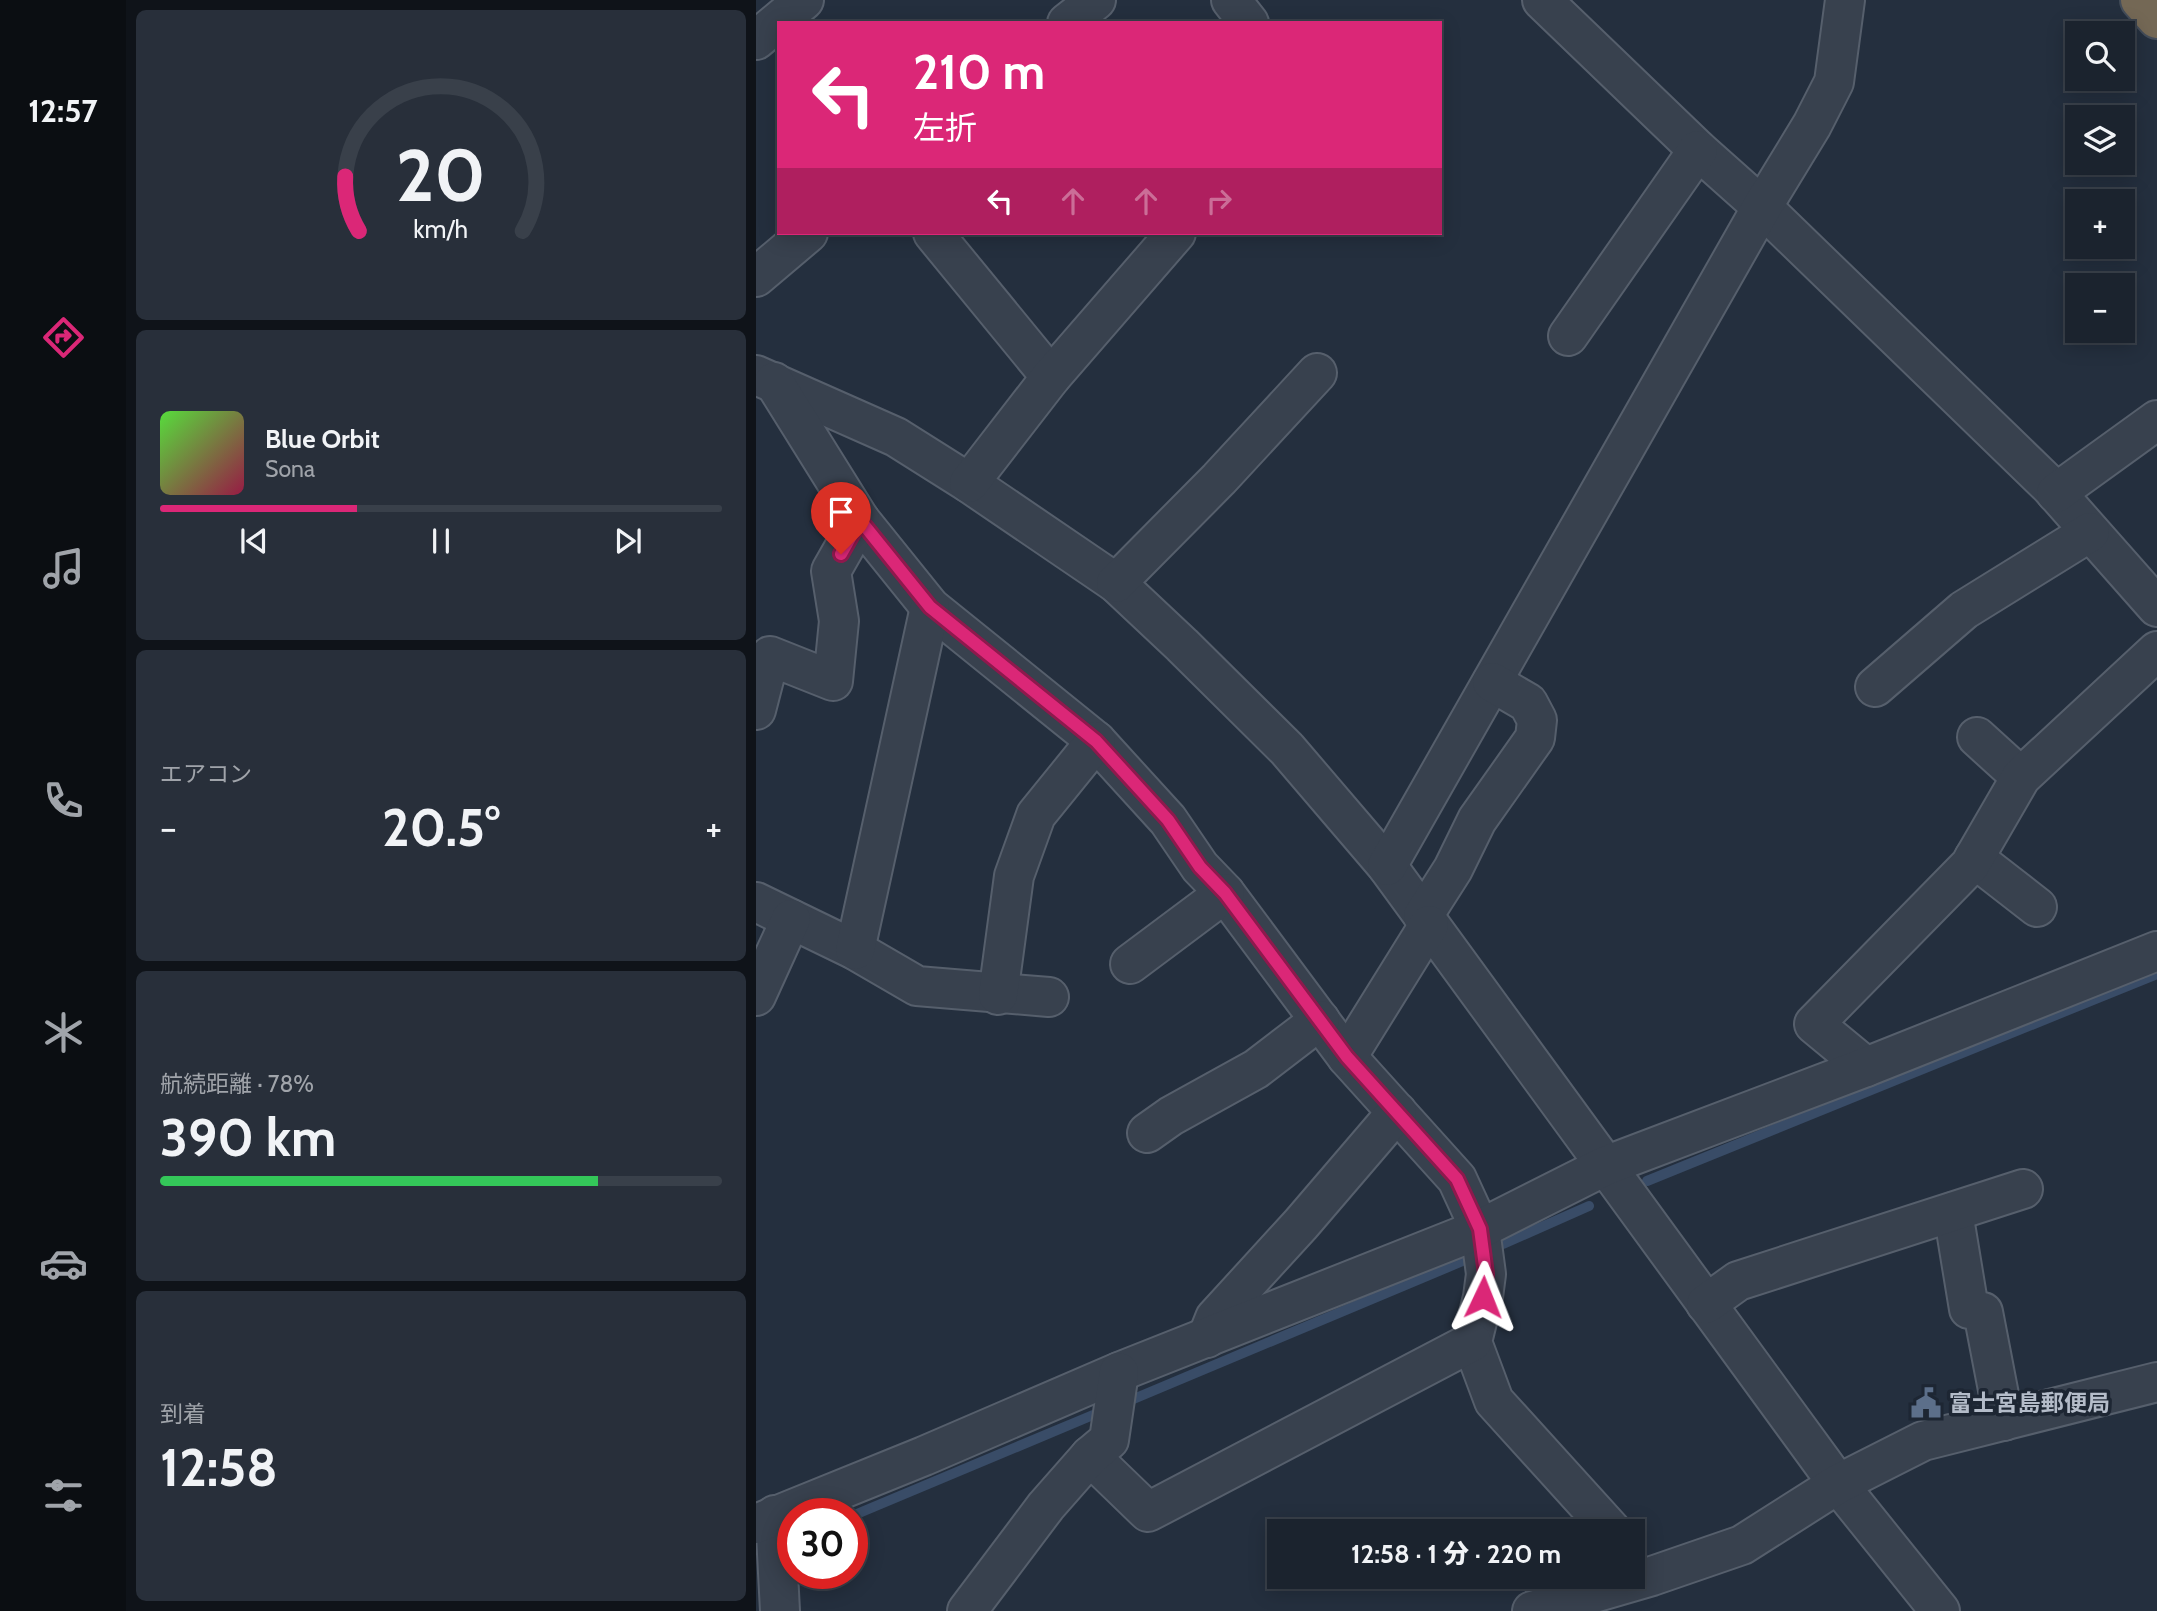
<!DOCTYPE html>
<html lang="ja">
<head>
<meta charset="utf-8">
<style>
	body { margin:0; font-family:Cabin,"Noto Sans JP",sans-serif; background:#282f3a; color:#f1f3f6; height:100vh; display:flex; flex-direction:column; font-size:26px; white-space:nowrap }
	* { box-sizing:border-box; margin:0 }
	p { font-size:23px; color:#a0a4aa }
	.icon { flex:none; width:38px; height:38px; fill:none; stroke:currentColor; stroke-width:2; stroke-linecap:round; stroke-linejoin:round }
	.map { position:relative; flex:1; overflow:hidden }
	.panel { display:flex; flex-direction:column; gap:10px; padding:10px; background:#0f1319; width:630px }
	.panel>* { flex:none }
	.hud { position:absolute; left:21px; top:21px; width:665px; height:214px; border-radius:0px; box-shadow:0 4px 18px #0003,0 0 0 2px #39404a; background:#db2777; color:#fff; overflow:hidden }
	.buttons { position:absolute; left:1309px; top:21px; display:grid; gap:14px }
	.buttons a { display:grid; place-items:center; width:70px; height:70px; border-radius:0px; background:#1b232e; box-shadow:0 4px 18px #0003,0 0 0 2px #39404a; font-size:35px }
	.speed { position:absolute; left:21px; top:1498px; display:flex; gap:14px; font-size:35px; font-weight:700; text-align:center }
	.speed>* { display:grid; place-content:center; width:91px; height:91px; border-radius:50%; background:#1b232e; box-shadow:0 4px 18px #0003,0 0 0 2px #39404a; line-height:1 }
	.speed .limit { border:10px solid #d22; background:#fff; color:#111 }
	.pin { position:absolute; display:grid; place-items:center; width:60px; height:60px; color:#fff; margin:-72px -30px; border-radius:50% 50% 50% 0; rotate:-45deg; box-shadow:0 0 7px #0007 }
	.pin .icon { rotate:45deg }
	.me { position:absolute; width:77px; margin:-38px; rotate:2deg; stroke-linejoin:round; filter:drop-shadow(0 0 5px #0008) }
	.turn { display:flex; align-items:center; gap:24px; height:147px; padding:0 21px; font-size:32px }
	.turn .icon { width:91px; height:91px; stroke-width:2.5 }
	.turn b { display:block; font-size:49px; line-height:60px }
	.lanes { display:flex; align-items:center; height:66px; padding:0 21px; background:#0003; justify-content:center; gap:35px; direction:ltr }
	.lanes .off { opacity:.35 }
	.big { font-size:52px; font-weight:800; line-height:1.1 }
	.panel .tile { flex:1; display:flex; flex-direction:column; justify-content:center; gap:10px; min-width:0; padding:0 24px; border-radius:10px; background:#282f3a }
	.panel .dial { align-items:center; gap:0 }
	.dial svg { height:182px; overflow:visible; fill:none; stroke:#39404a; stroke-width:7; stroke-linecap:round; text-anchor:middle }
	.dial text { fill:#f1f3f6; stroke:none }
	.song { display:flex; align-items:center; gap:21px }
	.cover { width:84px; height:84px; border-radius:10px; background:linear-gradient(135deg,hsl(110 70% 55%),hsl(340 70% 35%)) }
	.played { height:7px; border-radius:4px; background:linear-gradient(90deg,#db2777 35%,#39404a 35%) }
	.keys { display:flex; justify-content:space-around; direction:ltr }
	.heat { display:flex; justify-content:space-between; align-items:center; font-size:38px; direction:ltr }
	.charge { height:10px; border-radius:5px; background:linear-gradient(90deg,#34c759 78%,#39404a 0) }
	.trip { position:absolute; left:511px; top:1519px; width:378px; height:70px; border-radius:0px; background:#1b232e; box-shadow:0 4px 18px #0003,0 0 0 2px #39404a; font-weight:800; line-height:70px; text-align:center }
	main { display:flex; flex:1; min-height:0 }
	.tab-bar { display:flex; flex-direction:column; width:126px; justify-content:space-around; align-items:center; background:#0b0e12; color:#a0a4aa }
	.tab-bar .icon { width:49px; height:49px }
	.tab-bar .on { color:#db2777 }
	.tab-bar b { font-size:32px; color:#f1f3f6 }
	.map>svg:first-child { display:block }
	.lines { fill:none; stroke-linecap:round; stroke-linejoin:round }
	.stream { stroke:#394c67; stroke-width:10 }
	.minor-casing { stroke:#565f6c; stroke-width:42 }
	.highway-casing { stroke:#434c59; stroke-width:42 }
	.minor { stroke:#38414e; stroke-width:38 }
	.highway { stroke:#746855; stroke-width:38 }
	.route-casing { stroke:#8e194d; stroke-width:18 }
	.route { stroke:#db2777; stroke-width:12 }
	.labels { text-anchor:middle; stroke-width:7; stroke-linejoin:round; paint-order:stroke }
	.poi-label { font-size:23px; font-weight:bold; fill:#b4bcc9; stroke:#1d2633; text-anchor:start }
</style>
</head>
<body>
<main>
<nav class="tab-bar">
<b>12:57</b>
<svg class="icon on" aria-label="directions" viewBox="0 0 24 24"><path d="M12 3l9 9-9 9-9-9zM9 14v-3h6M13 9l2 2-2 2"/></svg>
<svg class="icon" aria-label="music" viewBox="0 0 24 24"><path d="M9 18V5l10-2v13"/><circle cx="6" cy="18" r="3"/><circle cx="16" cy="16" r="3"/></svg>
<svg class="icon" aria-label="phone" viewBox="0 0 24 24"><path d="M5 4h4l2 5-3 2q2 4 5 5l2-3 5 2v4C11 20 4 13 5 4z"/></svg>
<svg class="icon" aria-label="climate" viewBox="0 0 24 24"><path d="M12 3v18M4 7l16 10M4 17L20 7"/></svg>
<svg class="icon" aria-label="car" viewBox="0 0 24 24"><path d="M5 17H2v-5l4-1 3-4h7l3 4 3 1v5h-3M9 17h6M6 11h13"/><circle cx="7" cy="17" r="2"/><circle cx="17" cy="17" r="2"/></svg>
<svg class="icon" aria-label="filters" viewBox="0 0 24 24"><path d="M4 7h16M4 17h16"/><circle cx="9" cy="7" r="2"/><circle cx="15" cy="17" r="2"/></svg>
</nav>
<section class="panel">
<div class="tile dial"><svg viewBox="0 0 100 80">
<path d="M14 69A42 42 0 1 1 86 69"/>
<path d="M14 69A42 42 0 0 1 8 45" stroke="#db2777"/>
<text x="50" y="56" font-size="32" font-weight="700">20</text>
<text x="50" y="72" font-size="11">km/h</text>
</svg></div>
<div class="tile">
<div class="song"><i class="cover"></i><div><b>Blue Orbit</b><p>Sona</p></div></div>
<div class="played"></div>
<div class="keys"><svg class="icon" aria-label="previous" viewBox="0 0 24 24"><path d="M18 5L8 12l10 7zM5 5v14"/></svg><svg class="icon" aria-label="pause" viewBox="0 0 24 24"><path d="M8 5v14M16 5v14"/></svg><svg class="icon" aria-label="next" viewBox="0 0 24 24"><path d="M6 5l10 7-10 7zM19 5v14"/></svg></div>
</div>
<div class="tile"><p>エアコン</p>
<div class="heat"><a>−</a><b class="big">20.5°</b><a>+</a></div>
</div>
<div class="tile"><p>航続距離 · 78%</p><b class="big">390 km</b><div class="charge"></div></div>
<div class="tile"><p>到着</p><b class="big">12:58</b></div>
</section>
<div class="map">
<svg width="1401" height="1611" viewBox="0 0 1401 1611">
	<rect width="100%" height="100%" fill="#242f3e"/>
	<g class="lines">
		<g class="stream">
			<path d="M891,1181L1401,974"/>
			<path d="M747,1244L833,1206"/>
			<path d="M368,1403L709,1260"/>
			<path d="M96,1516L337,1415"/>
		</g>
		<g class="minor-casing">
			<g id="minor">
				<path d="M475,0L493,23"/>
				<path d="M786,0L942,150L1006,207L1295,487L1401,607"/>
				<path d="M311,23L340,0"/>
				<path d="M0,40L48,0"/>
				<path d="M177,233L295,377"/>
				<path d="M0,277L52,233"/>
				<path d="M812,336L942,150"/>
				<path d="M0,375L140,437L213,483L360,583L426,645L531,749L631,866L1082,1484L1184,1611"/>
				<path d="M18,382L104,520L174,607L340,741L412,820L444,867L469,893L591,1057L701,1179L724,1229L730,1274L727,1297L716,1342L738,1401L856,1531"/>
				<path d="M213,483L295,377L420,233"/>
				<path d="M1300,493L1401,420"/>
				<path d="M360,583L463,479L561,373"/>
				<path d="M1119,687L1208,610L1334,532"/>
				<path d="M0,710L14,656L77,681L83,621L75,571L104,520"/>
				<path d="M1221,737L1265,777"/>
				<path d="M1218,858L1281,907"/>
				<path d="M631,866L1006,207L1056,125L1078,82L1089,0"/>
				<path d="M0,902L99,950L161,986L293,997"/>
				<path d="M667,916L697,869L721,820L779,738L781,720L772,703L736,682"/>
				<path d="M99,950L174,607"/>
				<path d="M374,964L469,893"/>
				<path d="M242,995L258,876L280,815L340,741"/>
				<path d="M0,996L35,919"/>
				<path d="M591,1057L673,925"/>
				<path d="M1110,1067L1058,1024L1214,865L1265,777L1401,651"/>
				<path d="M391,1133L415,1116L500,1069L564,1020"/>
				<path d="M1197,1212L1213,1309L1227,1312L1248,1421"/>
				<path d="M950,1304L982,1281L1267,1189"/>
				<path d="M451,1338L459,1318L545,1224L641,1112"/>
				<path d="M334,1456L392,1512L716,1342"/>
				<path d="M19,1515L24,1611"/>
				<path d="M0,1524L168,1456L363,1372L724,1229L849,1166L1110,1067L1401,951"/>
				<path d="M211,1611L290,1506L334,1456L353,1440L363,1372"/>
				<path d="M776,1611L896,1576L986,1545L1082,1484L1167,1441L1401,1382"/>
			</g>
		</g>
		<g class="highway-casing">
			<path id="highway" d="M1384,0L1401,19"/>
		</g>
		<use href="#minor" class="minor"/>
		<use href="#highway" class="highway"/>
	</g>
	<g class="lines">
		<g class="route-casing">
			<path id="route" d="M85,554L104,520L174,607L340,741L412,820L444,867L469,893L591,1057L701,1179L724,1229L730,1274L727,1297"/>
		</g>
		<use href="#route" class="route"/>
	</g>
	<defs>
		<g id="civic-bare" transform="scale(2.415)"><path d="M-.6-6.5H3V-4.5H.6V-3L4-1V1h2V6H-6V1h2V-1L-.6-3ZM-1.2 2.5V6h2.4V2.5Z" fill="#5c6f8a" stroke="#1d2633" stroke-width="2.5" paint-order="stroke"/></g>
	</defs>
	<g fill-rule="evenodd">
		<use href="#civic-bare" x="1170" y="1403"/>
	</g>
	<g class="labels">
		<g class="poi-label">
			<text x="1193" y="1411">富士宮島郵便局</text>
		</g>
	</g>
</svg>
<div class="buttons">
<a><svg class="icon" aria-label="search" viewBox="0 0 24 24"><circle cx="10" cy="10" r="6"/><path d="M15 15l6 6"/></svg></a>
<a><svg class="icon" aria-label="layers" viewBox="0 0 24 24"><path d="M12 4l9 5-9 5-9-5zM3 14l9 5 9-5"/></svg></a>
<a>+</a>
<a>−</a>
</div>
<div class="speed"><div class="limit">30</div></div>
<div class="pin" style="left:85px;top:554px;background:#d93025"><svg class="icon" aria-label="arrive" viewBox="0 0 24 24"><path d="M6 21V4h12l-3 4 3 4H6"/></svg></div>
<svg class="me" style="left:727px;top:1297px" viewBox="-20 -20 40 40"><path d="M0-17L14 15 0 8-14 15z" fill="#db2777" stroke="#fff" stroke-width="4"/></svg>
<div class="trip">12:58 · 1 分 · 220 m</div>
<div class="hud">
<div class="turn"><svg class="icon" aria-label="left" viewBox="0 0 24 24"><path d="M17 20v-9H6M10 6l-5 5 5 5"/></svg><div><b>210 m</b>左折</div></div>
<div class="lanes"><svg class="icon" aria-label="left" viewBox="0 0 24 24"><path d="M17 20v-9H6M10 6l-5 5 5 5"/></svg><svg class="icon off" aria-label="ahead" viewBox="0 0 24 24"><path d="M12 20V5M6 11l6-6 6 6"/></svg><svg class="icon off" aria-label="ahead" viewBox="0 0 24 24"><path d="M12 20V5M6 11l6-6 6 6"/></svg><svg class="icon off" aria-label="right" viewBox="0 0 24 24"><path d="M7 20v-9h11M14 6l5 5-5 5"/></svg></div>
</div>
</div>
</main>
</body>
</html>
